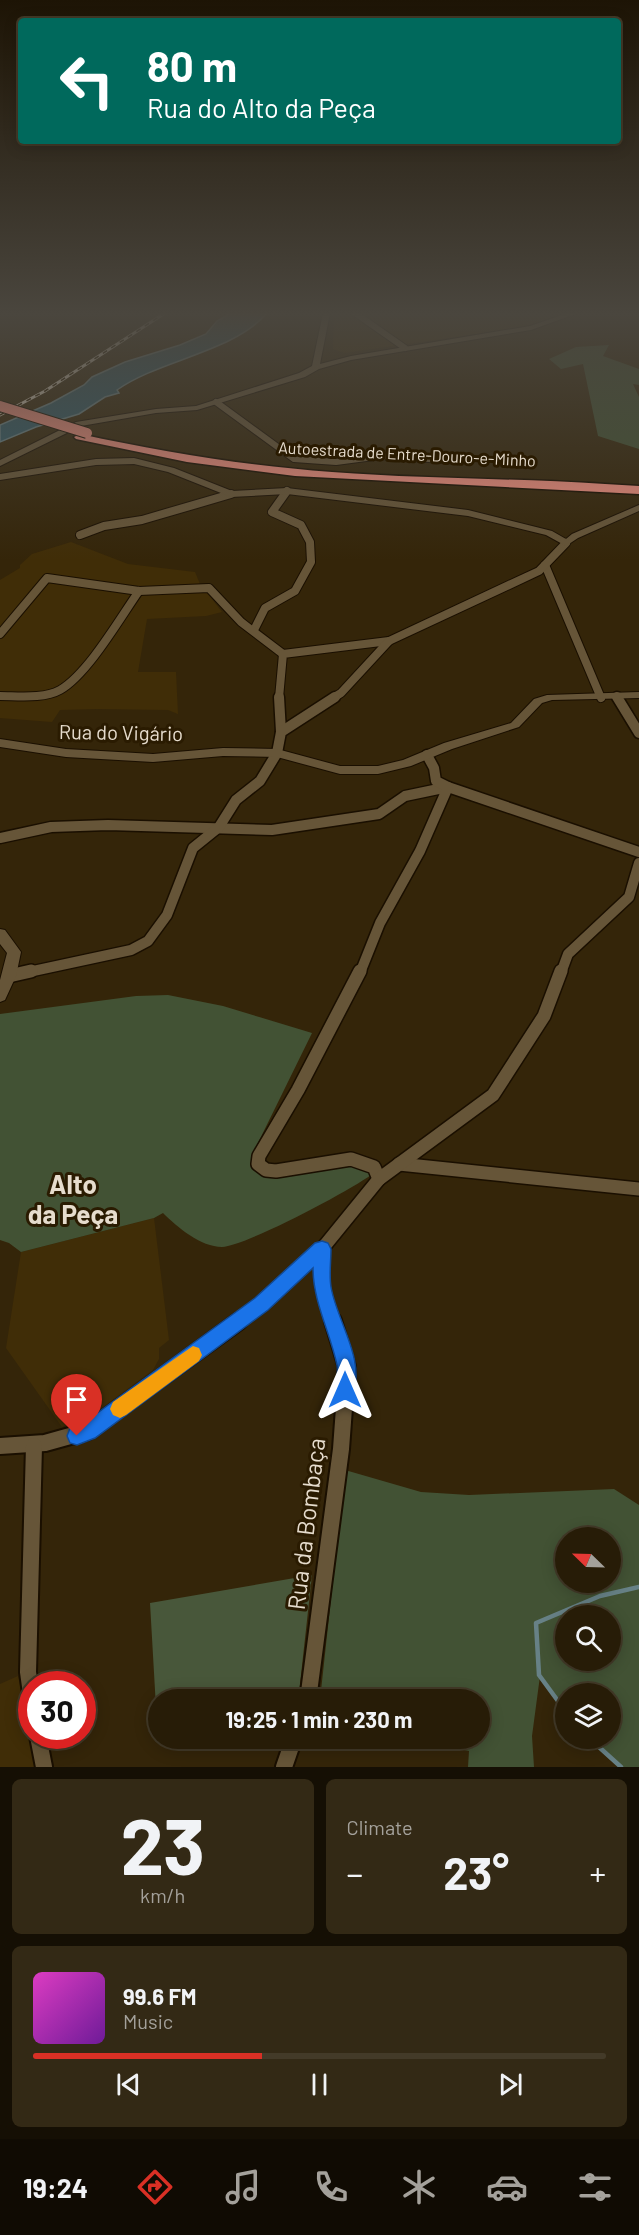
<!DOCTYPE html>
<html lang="en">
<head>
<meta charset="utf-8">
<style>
	body { margin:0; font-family:Barlow,sans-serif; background:#332915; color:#f1f3f6; height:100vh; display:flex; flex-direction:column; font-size:22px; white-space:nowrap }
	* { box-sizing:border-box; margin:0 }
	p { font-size:20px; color:#a4a19b }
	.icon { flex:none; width:33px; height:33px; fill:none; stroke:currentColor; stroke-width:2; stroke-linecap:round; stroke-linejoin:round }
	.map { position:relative; height:1767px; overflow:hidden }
	.panel { display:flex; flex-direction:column; gap:12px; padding:12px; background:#150f04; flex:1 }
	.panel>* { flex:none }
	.guide { position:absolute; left:18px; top:18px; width:603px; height:126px; border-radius:6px; box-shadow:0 3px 15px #0003,0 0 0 2px #433a28; background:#00695c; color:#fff; overflow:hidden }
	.needle { width:39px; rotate:293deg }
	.tools { position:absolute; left:555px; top:1527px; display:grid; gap:12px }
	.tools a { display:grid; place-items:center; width:66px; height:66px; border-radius:50%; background:#271c07; box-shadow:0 3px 15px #0003,0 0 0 2px #433a28; font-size:30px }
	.speed { position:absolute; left:18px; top:1671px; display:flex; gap:12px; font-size:30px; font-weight:700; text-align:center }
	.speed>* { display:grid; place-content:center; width:78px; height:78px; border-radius:50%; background:#271c07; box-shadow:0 3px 15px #0003,0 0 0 2px #433a28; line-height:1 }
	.speed .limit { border:9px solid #d22; background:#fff; color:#111 }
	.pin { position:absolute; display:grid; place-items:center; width:51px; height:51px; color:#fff; margin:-62px -26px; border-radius:50% 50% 50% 0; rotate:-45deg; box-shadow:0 0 6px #0007 }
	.pin .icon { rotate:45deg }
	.me { position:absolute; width:66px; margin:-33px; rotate:0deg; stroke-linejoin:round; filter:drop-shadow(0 0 4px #0008) }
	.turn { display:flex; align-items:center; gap:21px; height:126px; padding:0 30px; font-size:27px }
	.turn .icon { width:78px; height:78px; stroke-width:2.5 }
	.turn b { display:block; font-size:42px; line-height:51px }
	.big { font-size:45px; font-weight:700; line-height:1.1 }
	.panel .tile { flex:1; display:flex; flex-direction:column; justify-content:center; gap:9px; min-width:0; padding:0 21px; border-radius:9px; background:#332915 }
	.panel .dial { align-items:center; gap:0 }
	.dial b { font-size:78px; line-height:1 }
	.song { display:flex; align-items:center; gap:18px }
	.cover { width:72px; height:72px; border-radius:9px; background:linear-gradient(135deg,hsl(310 70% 55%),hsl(280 70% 35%)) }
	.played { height:6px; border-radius:3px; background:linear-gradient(90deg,#d93025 40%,#433a28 40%) }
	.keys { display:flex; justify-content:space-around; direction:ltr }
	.heat { display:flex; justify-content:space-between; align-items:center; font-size:33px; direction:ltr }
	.panel .tiles { flex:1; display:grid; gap:12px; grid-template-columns:1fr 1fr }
	.tile:last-child { grid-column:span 2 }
	.trip { position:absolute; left:148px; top:1689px; width:342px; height:60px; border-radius:30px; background:#271c07; box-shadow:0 3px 15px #0003,0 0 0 2px #433a28; font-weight:700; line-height:60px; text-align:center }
	.menu { display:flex; height:96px; justify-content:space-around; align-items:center; background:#100b03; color:#a4a19b }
	.menu .icon { width:42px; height:42px }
	.menu .current { color:#d93025 }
	.menu b { font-size:27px; color:#f1f3f6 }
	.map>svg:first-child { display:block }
	.built { fill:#402d07 }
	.green { fill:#48573a }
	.forest { fill:#425234; fill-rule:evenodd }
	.water { fill:#305a68; stroke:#678186; stroke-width:1.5 }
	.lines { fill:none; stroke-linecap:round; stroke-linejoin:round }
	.stream { stroke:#678186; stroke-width:4.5 }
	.minor-far4-casing { stroke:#1a0f00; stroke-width:8 }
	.minor-far3-casing { stroke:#1a0f00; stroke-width:10 }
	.minor-far2-casing { stroke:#1a0f00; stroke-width:13 }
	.minor-far1-casing { stroke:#1a0f00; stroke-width:16 }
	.minor-casing { stroke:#1a0f00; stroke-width:20 }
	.tertiary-casing { stroke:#1a0f00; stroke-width:2 }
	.motorway-casing { stroke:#1a0f00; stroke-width:3 }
	.minor-far4 { stroke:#665538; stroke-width:6 }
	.minor-far3 { stroke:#665538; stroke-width:8 }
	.minor-far2 { stroke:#665538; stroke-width:10 }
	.minor-far1 { stroke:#665538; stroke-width:13 }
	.minor { stroke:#665538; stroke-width:16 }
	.tertiary { fill:#665538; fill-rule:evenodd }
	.motorway { fill:#eb8b7c; fill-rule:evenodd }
	.rail-casing { stroke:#d4cab9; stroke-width:3 }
	.rail { stroke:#2a1b01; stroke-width:1.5; stroke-dasharray:5; stroke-linecap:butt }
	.motorway-bridge-casing { stroke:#1a0f00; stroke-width:12; stroke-linecap:butt }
	.motorway-bridge { stroke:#eb8b7c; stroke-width:10 }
	.route { fill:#1a73e8; stroke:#114b97; stroke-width:1.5 }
	.slow { fill:#f59e0b }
	.labels { text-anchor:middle; stroke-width:6; stroke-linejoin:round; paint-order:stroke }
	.far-street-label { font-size:16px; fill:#e6dccd; stroke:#2a1b01 }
	.street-label { font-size:20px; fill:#e6dccd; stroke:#2a1b01 }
	.near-street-label { font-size:24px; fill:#e6dccd; stroke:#2a1b01 }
	.near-neighbourhood-label { font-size:26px; font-weight:bold; fill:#e6dccd; stroke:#2a1b01 }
</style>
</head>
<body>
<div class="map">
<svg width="639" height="1767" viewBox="0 0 639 1767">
	<rect width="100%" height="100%" fill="#342509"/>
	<g class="built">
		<path d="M334,313H567L530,326L345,353L333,349Z"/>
		<path d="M71,542L128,564L195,572L200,584L222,612L206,616L147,619L138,672H176L178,714L168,710L97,709L60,710L52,722L0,718V580L20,568V565L32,554Z"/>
		<path d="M154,1218L169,1340L159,1348V1359L153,1370L95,1413L62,1427L6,1348L21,1252Z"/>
		<path d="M18,1676L37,1767H0V1684Z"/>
	</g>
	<path class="green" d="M312,1575L299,1693L271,1700H159V1724L157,1725L150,1603Z"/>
	<g class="forest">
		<path d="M609,345L603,356L639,369V385L633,384L639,397V449L598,436L583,364L561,369L549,359L576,347Z"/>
		<path d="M168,995L223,1006L312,1033L255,1149L251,1162L253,1169L270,1178L351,1162L364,1168L371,1175C349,1191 246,1246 222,1247C201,1247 177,1227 163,1213L154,1218L21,1252L9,1243L0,1240V1014L136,996Z"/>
		<path d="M345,1470L421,1492L469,1495L614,1489L639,1505V1767H621L589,1739L610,1738V1694H566L565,1712L540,1676L532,1736L534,1767H468L469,1751L412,1739L480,1738V1700H320ZM566,1538H610V1582H566ZM566,1616H610V1660H566Z"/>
	</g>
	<path class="water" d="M231,313H267C234,352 159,360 117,390L119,393L105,397L79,414L36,427L0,442V425L51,403L84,385L92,377L125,362L180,345L206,334L217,321Z"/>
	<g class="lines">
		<g class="stream">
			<path d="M566,1712L539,1675L536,1623L600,1596L639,1587"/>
			<path d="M589,1738L621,1767"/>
		</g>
		<g class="minor-far4-casing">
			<g id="minor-far4">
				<path d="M355,313L405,348"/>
				<path d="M216,402L294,459L336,462L381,456L460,461"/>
			</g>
		</g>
		<g class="minor-far3-casing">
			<g id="minor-far3">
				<path d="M80,535L104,526L142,520L231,494"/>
				<path d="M545,565L601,698"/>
				<path d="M254,630L265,608L295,591L311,562L310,542L301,525L272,512L287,491"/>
				<path d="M0,634L47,578L139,591L209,588L241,622L283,654"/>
				<path d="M0,696C18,696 44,699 60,690C88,674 120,618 139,591"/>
				<path d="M279,698L283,654L389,641"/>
				<path d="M333,698L341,693L389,641L539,571L566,543"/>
			</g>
		</g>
		<g class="minor-far2-casing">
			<g id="minor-far2">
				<path d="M279,697L281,732"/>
				<path d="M617,697L639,733"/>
				<path d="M0,838L51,827L108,825L272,830L379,814L405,796L448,787L639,852"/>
				<path d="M24,973L131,950L148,941L167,915L193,848L219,827L236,800L260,781L277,753L281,732L335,697"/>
				<path d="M360,973L380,923L420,851L448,787L436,781L434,768L427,755"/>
				<path d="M561,973L568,954L629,897L639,863"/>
			</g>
		</g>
		<g class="minor-far1-casing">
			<g id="minor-far1">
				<path d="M360,971L298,1090L259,1156L258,1164L266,1170L276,1171L351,1159L374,1167L379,1179"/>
				<path d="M9,976L31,971"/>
				<path d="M399,1164L639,1189"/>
				<path d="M322,1249V1287L333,1322"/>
				<path d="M237,1322L262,1304L322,1249L379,1179L493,1095L544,1016L561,971"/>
			</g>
		</g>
		<g class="minor-casing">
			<g id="minor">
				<path d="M0,1446L45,1443L88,1431L239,1321"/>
				<path d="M308,1700L341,1449L347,1367L333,1321"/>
				<path d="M32,1701L28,1672L34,1446"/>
				<path d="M38,1736L44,1767"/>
				<path d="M284,1767L294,1738"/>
			</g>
		</g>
		<g class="tertiary-casing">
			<g id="tertiary">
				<path d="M323,313H330L320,364L351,356L530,326L568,313H578L531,330L351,360L319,369L305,377L197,410L156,413L81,426L0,466V460L76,422L156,409L196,406L299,373L312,366Z"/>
				<path d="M134,458L174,468L232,491L287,488L468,510L552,531L566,539L572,534L639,505V511L578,538L566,546L546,535L468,516L287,494L231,497L168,472L134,464L96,465L0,480V474L96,459Z"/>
				<path d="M639,692V698L552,700L542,703L519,727L452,749L411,766L378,774H340L277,757L223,756L153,762L66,757L0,747V739L66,749L153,754L223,748L277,749L340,766H378L403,760L444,743L511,723L534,699L547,695Z"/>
				<path d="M0,929L5,930L21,952L16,976L5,1000L0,1002V980L7,953L0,944Z"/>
			</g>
		</g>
		<g class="motorway-casing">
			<path id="motorway" d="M80,434C163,452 247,466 332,472C423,479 514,478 605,484L639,486V494L295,476L187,462L76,439L74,437Z"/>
		</g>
		<use href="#minor-far4" class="minor-far4"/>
		<use href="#minor-far3" class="minor-far3"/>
		<use href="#minor-far2" class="minor-far2"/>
		<use href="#minor-far1" class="minor-far1"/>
		<use href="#minor" class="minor"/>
		<use href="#tertiary" class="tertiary"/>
		<use href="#motorway" class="motorway"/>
		<g class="rail-casing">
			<path id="rail" d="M0,415L45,391L165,313"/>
		</g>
		<use href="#rail" class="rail"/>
		<g class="motorway-bridge-casing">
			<path id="motorway-bridge" d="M0,406L87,433"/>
		</g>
		<use href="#motorway-bridge" class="motorway-bridge"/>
	</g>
	<linearGradient id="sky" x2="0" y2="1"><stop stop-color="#1d1405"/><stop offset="0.56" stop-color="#4a463e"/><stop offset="1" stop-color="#4a463e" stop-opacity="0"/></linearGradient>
	<rect width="639" height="560" fill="url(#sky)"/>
	<path class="route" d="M322,1241L328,1243L331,1249C331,1261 329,1275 331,1287C337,1322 367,1361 352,1397L345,1400L338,1397C334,1386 339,1376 337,1365C330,1332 313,1302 313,1268L268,1310L95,1438L77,1445L70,1443L67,1436L70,1428L82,1424L255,1298L315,1243Z"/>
	<path class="slow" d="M193,1346L199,1348L202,1355L199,1361L126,1415L120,1418L113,1415L110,1409L113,1402Z"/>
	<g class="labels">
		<g class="far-street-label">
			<text transform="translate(407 454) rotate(3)" y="6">Autoestrada de Entre-Douro-e-Minho</text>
		</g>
		<g class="street-label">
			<text transform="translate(121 733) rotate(1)" y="7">Rua do Vigário</text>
		</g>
		<g class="near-street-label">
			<text transform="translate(307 1524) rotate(-83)" y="8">Rua da Bombaça</text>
		</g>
		<g class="near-neighbourhood-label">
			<text x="73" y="1194">Alto<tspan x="73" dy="30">da Peça</tspan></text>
		</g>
	</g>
</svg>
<div class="tools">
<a><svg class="needle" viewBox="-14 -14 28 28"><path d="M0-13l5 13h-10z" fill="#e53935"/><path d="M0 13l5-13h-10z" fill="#a4a19b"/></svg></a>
<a><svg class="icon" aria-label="search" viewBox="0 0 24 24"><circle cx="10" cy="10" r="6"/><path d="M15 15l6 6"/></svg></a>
<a><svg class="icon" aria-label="layers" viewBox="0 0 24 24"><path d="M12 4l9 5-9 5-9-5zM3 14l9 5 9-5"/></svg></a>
</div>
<div class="speed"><div class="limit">30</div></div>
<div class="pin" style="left:77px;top:1436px;background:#d93025"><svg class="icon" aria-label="arrive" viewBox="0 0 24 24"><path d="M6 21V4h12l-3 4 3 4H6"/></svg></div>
<svg class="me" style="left:345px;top:1390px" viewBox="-20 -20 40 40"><path d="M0-17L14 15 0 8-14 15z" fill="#1a73e8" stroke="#fff" stroke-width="4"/></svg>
<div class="trip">19:25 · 1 min · 230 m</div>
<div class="guide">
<div class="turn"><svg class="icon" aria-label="left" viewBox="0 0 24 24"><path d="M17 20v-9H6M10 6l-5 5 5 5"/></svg><div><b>80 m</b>Rua do Alto da Peça</div></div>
</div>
</div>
<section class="panel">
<div class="tiles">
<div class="tile dial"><b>23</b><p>km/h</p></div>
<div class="tile"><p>Climate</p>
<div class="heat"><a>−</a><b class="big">23°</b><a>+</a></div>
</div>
<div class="tile">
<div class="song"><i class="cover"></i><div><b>99.6 FM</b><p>Music</p></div></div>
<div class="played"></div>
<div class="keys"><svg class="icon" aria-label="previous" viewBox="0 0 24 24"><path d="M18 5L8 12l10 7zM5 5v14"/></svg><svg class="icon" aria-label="pause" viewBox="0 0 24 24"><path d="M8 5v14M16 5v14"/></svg><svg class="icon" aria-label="next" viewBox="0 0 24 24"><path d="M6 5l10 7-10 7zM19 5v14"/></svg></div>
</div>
</div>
</section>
<nav class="menu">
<b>19:24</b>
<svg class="icon current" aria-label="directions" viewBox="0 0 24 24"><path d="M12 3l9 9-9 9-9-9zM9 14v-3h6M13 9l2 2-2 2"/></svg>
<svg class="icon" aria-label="music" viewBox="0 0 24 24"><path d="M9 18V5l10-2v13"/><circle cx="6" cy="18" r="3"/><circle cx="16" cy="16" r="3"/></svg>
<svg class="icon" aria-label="phone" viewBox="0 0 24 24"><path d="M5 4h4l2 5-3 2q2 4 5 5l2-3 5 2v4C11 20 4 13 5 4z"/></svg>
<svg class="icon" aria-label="climate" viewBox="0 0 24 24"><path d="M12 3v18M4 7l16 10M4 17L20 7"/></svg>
<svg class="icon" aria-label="car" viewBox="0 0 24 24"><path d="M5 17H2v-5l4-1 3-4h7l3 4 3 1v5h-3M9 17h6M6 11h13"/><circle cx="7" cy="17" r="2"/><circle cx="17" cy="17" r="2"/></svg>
<svg class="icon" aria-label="filters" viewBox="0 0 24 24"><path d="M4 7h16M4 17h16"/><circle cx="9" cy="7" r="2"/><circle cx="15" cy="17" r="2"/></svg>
</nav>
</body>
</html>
